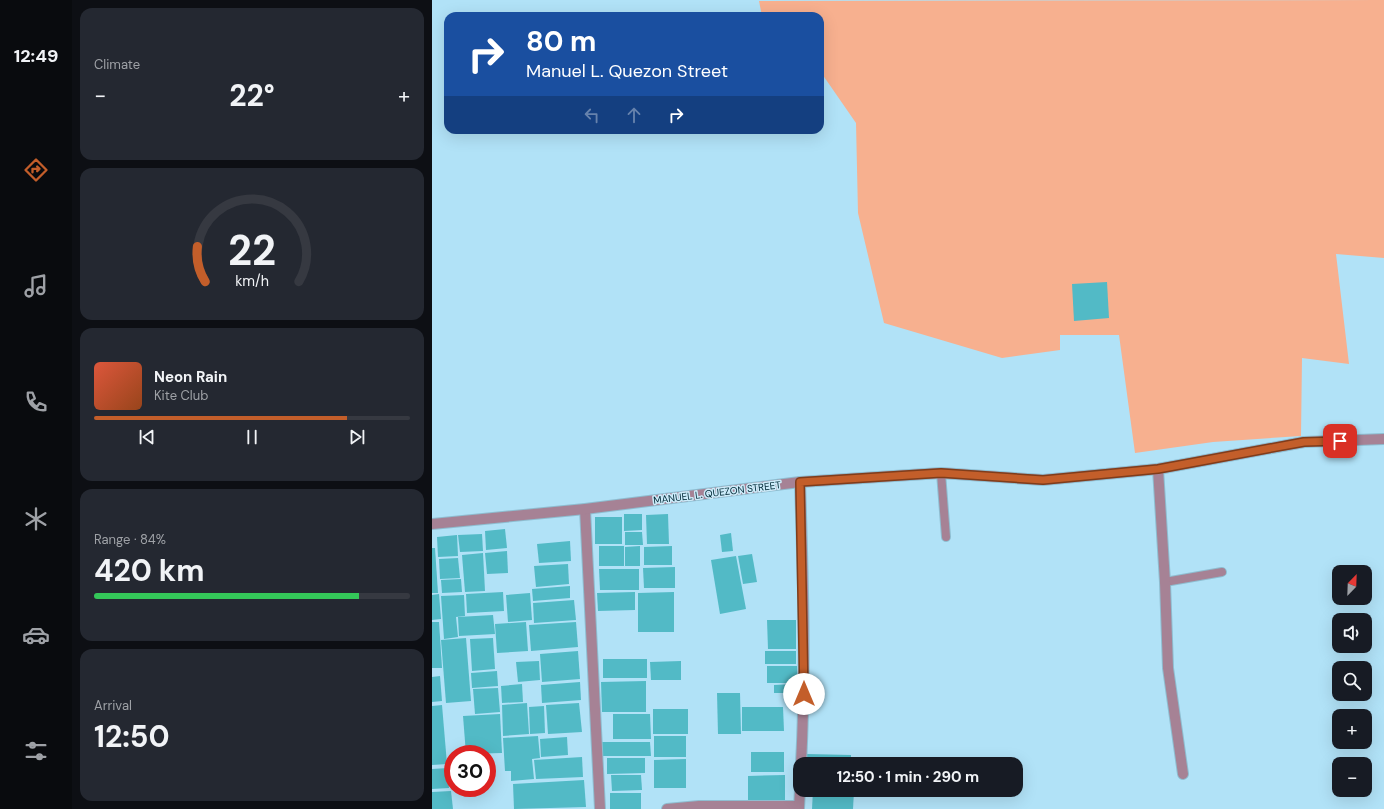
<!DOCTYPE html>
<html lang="en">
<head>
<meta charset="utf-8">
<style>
	body { margin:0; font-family:"DM Sans",sans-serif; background:#242831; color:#f1f3f6; height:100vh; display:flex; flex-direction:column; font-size:15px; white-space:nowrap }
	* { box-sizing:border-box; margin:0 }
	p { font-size:13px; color:#9ea1a6 }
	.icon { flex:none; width:22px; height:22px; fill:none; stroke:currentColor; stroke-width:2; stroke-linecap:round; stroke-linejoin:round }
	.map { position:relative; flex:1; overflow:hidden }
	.panel { display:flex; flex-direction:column; gap:8px; padding:8px; background:#0d0f14; width:360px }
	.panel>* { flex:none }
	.hud { position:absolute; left:12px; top:12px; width:380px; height:122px; border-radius:12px; box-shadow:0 4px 16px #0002; background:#1a4fa0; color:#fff; overflow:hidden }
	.needle { width:26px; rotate:23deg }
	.buttons { position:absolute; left:900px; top:565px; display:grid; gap:8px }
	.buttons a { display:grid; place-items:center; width:40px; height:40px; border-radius:8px; background:#171b24; box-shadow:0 4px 16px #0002; font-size:20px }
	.speed { position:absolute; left:12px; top:745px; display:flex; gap:8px; font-size:20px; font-weight:700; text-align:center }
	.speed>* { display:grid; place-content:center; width:52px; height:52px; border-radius:50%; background:#171b24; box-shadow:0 4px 16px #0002; line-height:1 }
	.speed .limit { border:6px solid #d22; background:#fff; color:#111 }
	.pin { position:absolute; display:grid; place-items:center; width:34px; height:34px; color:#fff; margin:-17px; border-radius:8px; box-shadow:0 2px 6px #0006 }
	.me { position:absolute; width:44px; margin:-22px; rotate:0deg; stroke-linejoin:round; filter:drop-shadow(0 0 3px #0008) }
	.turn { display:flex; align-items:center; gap:14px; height:84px; padding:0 16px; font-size:18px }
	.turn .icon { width:52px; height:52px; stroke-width:2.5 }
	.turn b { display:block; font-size:28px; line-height:34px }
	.lanes { display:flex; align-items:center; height:38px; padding:0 16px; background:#0003; justify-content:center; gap:20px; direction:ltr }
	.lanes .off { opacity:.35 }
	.big { font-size:30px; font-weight:700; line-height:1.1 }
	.panel .card { flex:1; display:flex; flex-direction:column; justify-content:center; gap:6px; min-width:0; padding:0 14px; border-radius:12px; background:#242831 }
	.panel .dial { align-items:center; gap:0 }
	.dial svg { height:104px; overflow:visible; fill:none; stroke:#363941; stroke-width:7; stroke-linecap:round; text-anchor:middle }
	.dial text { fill:#f1f3f6; stroke:none }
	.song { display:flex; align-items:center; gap:12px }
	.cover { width:48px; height:48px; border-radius:6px; background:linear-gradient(135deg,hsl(10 70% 55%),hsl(20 70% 35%)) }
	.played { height:4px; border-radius:2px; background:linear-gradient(90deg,#c35e2a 80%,#363941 80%) }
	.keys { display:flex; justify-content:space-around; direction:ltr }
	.heat { display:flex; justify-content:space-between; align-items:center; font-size:22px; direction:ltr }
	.charge { height:6px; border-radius:3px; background:linear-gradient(90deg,#34c759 84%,#363941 0) }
	.trip { position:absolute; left:361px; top:757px; width:230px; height:40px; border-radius:12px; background:#171b24; box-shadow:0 4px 16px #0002; font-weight:700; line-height:40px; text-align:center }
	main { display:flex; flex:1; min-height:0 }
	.tabs { display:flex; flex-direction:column; width:72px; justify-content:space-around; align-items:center; background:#090b0e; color:#9ea1a6 }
	.tabs .icon { width:28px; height:28px }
	.tabs .active { color:#c35e2a }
	.tabs b { font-size:18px; color:#f1f3f6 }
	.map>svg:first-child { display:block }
	.green { fill:#f7b08f }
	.building { fill:#52bac6 }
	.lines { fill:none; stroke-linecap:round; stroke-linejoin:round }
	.lane-casing { stroke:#8ebdd0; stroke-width:10 }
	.street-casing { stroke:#8ebdd0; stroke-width:12 }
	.lane { stroke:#a68295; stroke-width:8 }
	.street { stroke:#a68295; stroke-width:10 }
	.route-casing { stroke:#7f3d1b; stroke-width:10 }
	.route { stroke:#c35e2a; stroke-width:7 }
	.labels { text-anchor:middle; stroke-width:3; stroke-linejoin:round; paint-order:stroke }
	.street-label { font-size:10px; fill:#002835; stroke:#ccecfa }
</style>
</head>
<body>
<main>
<nav class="tabs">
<b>12:49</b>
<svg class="icon active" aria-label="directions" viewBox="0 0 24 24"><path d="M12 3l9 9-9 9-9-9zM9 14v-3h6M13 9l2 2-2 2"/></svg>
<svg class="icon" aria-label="music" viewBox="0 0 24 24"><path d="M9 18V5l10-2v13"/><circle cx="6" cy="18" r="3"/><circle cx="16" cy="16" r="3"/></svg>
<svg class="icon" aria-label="phone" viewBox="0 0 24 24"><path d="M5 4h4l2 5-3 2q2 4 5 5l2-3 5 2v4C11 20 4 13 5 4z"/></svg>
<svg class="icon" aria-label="climate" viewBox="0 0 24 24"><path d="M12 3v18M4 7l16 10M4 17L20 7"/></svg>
<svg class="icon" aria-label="car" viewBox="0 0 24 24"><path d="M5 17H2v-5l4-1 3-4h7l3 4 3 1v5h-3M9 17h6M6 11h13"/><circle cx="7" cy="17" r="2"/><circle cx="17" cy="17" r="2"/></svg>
<svg class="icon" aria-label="filters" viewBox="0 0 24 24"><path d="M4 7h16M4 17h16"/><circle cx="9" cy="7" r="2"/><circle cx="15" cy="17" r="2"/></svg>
</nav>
<section class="panel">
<div class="card"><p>Climate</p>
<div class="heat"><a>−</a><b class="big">22°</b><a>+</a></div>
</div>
<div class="card dial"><svg viewBox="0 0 100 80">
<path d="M14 69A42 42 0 1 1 86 69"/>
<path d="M14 69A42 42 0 0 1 8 42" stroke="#c35e2a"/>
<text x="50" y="56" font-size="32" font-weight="700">22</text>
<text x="50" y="72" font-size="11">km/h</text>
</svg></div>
<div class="card">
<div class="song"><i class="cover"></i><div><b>Neon Rain</b><p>Kite Club</p></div></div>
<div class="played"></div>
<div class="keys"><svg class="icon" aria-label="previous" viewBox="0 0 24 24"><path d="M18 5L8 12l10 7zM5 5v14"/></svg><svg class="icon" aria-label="pause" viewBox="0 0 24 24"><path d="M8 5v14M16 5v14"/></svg><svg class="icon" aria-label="next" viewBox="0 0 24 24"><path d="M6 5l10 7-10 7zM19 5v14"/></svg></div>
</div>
<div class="card"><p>Range · 84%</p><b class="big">420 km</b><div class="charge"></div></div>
<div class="card"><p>Arrival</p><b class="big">12:50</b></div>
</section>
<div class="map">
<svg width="952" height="809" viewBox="0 0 952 809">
	<rect width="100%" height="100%" fill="#b1e2f7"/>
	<path class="green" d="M952,0V258L904,254L917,364L870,358L869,436L781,442L703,453L687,335H628V350L570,358L452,323L426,213L424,123L388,71V16H330L327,1Z"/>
	<g class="building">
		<path d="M675,282L677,318L642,321L640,284Z"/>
		<path d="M192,514H210V530L192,531Z"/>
		<path d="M236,514L237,544H215L214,515Z"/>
		<rect x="163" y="517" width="27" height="27"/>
		<path d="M73,529L75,548L54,550L53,531Z"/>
		<path d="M193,532H210L211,545H193Z"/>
		<path d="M299,533L301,551L290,552L288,535Z"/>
		<path d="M50,534L51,551L28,552L26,535Z"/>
		<path d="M25,535L26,556L6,557L5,537Z"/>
		<path d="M138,541L139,561L107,563L105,544Z"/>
		<rect x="167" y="546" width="25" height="20"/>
		<path d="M208,546V566H193V547Z"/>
		<path d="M240,546V565H212V547Z"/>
		<path d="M0,548H3L6,593H0Z"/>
		<path d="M75,551L76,573L55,574L53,553Z"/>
		<path d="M51,553L53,591L33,592L30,555Z"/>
		<path d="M320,554L325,582L311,584L306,556Z"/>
		<path d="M304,556L314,609L288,614L279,560Z"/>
		<path d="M26,558L28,578L8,579L7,559Z"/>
		<path d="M136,564L137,584L104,587L102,566Z"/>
		<path d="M243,567V588H212L211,568Z"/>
		<path d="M167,569H207V590H168Z"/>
		<path d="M29,579L30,592L10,593L9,580Z"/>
		<path d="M138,586V598L101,601L100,589Z"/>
		<path d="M71,592L72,611L35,613L34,594Z"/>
		<path d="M203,592V610L166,611L165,593Z"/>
		<path d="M242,592V632H206V593Z"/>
		<path d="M98,593L100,620L76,622L74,595Z"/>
		<path d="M7,594L9,619L0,620V595Z"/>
		<path d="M32,595L33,616L24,617L26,637L12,639L9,596Z"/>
		<path d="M142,600L144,620L102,623L101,603Z"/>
		<path d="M61,615L63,634L27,636L26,617Z"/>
		<path d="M335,620H364V649H336Z"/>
		<path d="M0,622H7L10,668H0Z"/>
		<path d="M94,622L96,651L65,653L63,624Z"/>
		<path d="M144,622L146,647L99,651L97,625Z"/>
		<path d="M34,638L39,701L14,703L9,640Z"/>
		<path d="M61,638L63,669L40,671L38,639Z"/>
		<path d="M146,651L148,679L110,682L108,654Z"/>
		<rect x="333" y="651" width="31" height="13"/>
		<rect x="171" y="659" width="44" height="19"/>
		<path d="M107,661L108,680L86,682L84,662Z"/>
		<path d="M249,661V680H219L218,662Z"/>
		<rect x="335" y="666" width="30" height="17"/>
		<path d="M65,671L66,686L40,688L39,673Z"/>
		<path d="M8,676L10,701L0,702V677Z"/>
		<path d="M214,681V712H170L169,682Z"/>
		<path d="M148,682L149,700L110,703L109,685Z"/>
		<path d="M90,684L91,702L70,703L69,686Z"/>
		<path d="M364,684V693H342V685Z"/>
		<path d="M66,688L68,712L43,714L41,689Z"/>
		<path d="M285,693H308L309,734H286Z"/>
		<path d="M95,703L97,734L71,736L70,705Z"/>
		<path d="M147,703L150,732L116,734L114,705Z"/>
		<path d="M10,705L15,764L0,765V706Z"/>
		<path d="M112,706L113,733L98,734L97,707Z"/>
		<path d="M310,707H351L352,731H310Z"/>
		<rect x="221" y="709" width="35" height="25"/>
		<path d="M68,714L70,753L34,754L31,716Z"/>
		<path d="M181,714H218L219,739H181Z"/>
		<path d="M106,736L108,758L100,759L102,779L79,781V771H73L71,738Z"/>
		<rect x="222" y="736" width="32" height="21"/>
		<path d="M135,737L136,755L109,757L108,739Z"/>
		<path d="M169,742H218L219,756H169Z"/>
		<rect x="319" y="752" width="33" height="20"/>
		<path d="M375,754L419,755V764H375Z"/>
		<path d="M150,757L151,777L104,779L102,760Z"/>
		<path d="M175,758H213V773L175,774Z"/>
		<path d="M254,759V788H222V760Z"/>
		<path d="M16,768L17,788L0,789V769Z"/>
		<path d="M179,775H209L210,790L180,791Z"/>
		<path d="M353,775V801L316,802V776Z"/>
		<path d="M152,780L154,807L82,809L81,784Z"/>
		<path d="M381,790L422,791L421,809H380Z"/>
		<path d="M19,791L21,809H0V792Z"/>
		<rect x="178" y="793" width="31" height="16"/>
	</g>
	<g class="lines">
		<g class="lane-casing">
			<g id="lane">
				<path d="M509,473L514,537"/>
				<path d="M733,582L790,572"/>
			</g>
		</g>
		<g class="street-casing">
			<g id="street">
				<path d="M726,469L733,582L736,668L751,774"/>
				<path d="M368,482C371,576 374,670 369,764"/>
				<path d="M153,509L168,809"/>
				<path d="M0,524L153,509L368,482L509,473L611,480L726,469L872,442L952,439"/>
				<path d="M235,809L267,806H367"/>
				<path d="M367,809L368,789"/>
			</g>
		</g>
		<use href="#lane" class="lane"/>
		<use href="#street" class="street"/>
	</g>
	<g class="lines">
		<g class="route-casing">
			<path id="route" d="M372,694L368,482L509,473L611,480L726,469L872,442L908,441"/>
		</g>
		<use href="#route" class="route"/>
	</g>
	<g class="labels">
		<g class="street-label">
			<text transform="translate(285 492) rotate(-7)" y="4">MANUEL L. QUEZON STREET</text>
		</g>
	</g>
</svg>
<div class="buttons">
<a><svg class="needle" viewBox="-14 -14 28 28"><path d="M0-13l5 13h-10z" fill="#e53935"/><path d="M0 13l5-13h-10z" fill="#9ea1a6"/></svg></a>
<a><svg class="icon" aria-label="sound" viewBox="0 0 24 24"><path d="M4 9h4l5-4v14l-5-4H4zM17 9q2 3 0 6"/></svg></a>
<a><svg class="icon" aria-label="search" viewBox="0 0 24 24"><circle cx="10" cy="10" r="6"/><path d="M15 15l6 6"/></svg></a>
<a>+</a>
<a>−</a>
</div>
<div class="speed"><div class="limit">30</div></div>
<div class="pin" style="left:908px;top:441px;background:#d93025"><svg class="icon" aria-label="arrive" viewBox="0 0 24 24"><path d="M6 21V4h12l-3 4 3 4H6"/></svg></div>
<svg class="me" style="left:372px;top:694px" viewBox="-20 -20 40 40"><circle r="19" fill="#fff"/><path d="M0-13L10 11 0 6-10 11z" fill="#c35e2a"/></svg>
<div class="trip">12:50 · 1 min · 290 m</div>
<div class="hud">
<div class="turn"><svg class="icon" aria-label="right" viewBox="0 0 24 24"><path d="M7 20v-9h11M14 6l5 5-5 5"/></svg><div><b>80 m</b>Manuel L. Quezon Street</div></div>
<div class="lanes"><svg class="icon off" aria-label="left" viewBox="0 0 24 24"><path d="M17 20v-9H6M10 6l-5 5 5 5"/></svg><svg class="icon off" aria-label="ahead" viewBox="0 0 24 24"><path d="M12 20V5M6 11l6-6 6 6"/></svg><svg class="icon" aria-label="right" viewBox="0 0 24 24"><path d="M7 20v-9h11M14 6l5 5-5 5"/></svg></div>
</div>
</div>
</main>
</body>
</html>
